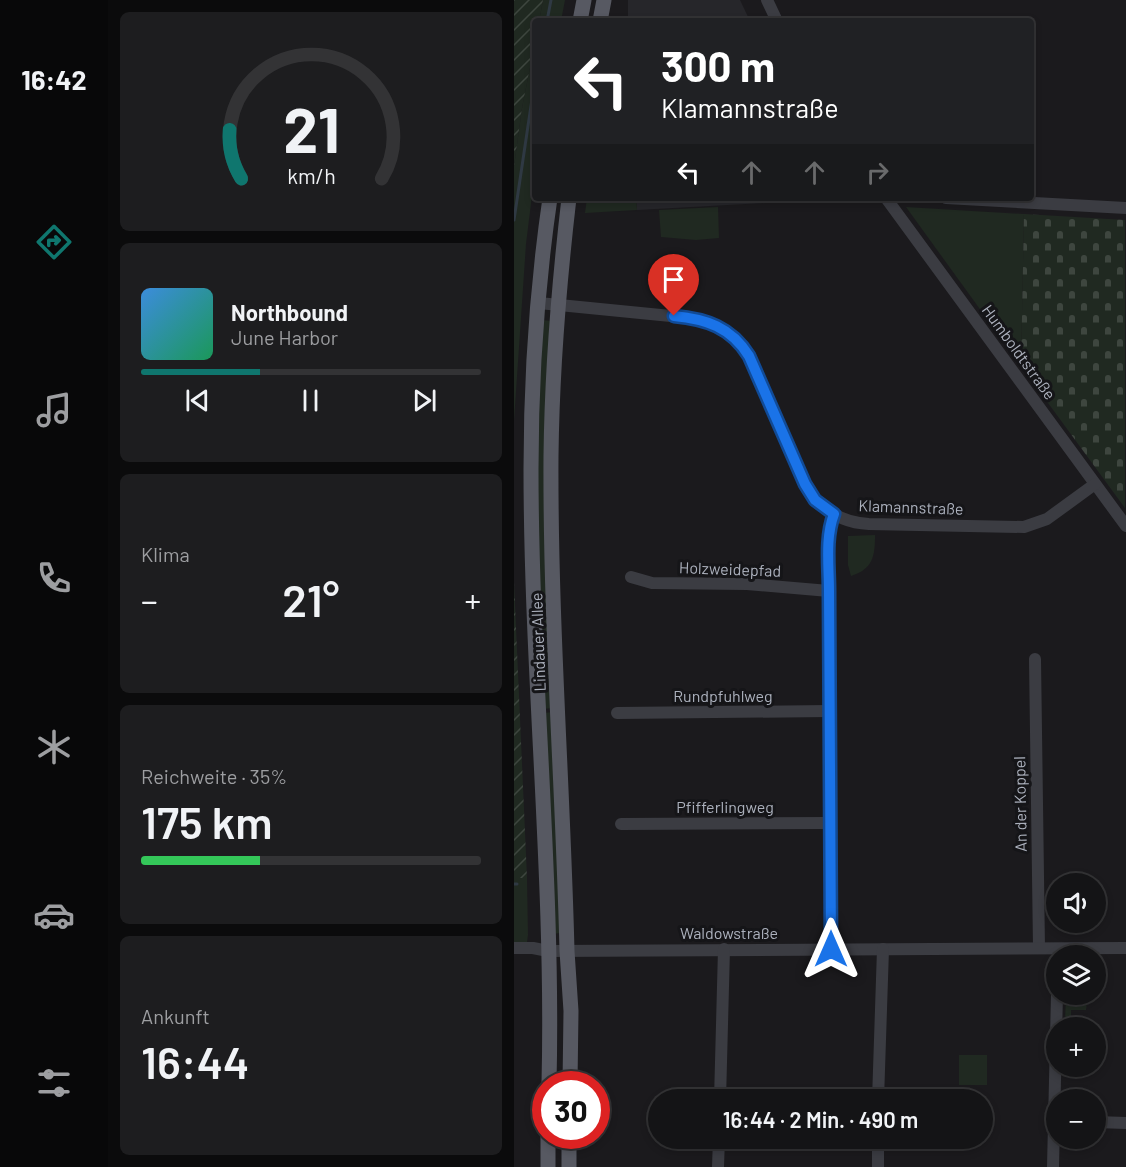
<!DOCTYPE html>
<html lang="de">
<head>
<meta charset="utf-8">
<style>
	body { margin:0; font-family:Barlow,sans-serif; background:#1d1d1f; color:#f1f3f6; height:100vh; display:flex; flex-direction:column; font-size:22px; white-space:nowrap }
	* { box-sizing:border-box; margin:0 }
	p { font-size:20px; color:#9d9ea1 }
	.icon { flex:none; width:33px; height:33px; fill:none; stroke:currentColor; stroke-width:2; stroke-linecap:round; stroke-linejoin:round }
	.map { position:relative; flex:1; overflow:hidden }
	.details { display:flex; flex-direction:column; gap:12px; padding:12px; background:#0b0b0c; width:406px }
	.details>* { flex:none }
	.hud { position:absolute; left:18px; top:18px; width:502px; height:183px; border-radius:6px; box-shadow:0 3px 9px #0003,0 0 0 2px #333335; background:#202124; color:#fff; overflow:hidden }
	.fabs { position:absolute; left:532px; top:873px; display:grid; gap:12px }
	.fabs a { display:grid; place-items:center; width:60px; height:60px; border-radius:50%; background:#141416; box-shadow:0 3px 9px #0003,0 0 0 2px #333335; font-size:30px }
	.speed { position:absolute; left:18px; top:1071px; display:flex; gap:12px; font-size:30px; font-weight:700; text-align:center }
	.speed>* { display:grid; place-content:center; width:78px; height:78px; border-radius:50%; background:#141416; box-shadow:0 3px 9px #0003,0 0 0 2px #333335; line-height:1 }
	.speed .limit { border:9px solid #d22; background:#fff; color:#111 }
	.pin { position:absolute; display:grid; place-items:center; width:51px; height:51px; color:#fff; margin:-62px -26px; border-radius:50% 50% 50% 0; rotate:-45deg; box-shadow:0 0 6px #0007 }
	.pin .icon { rotate:45deg }
	.me { position:absolute; width:66px; margin:-33px; rotate:0deg; stroke-linejoin:round; filter:drop-shadow(0 0 4px #0008) }
	.turn { display:flex; align-items:center; gap:21px; height:126px; padding:0 30px; font-size:27px }
	.turn .icon { width:78px; height:78px; stroke-width:2.5 }
	.turn b { display:block; font-size:42px; line-height:51px }
	.lanes { display:flex; align-items:center; height:57px; padding:0 30px; background:#0003; justify-content:center; gap:30px; direction:ltr }
	.lanes .off { opacity:.35 }
	.big { font-size:45px; font-weight:600; line-height:1.1 }
	.details .widget { flex:1; display:flex; flex-direction:column; justify-content:center; gap:9px; min-width:0; padding:0 21px; border-radius:9px; background:#1d1d1f }
	.details .dial { align-items:center; gap:0 }
	.dial svg { height:156px; overflow:visible; fill:none; stroke:#333335; stroke-width:7; stroke-linecap:round; text-anchor:middle }
	.dial text { fill:#f1f3f6; stroke:none }
	.song { display:flex; align-items:center; gap:18px }
	.cover { width:72px; height:72px; border-radius:9px; background:linear-gradient(135deg,hsl(210 70% 55%),hsl(150 70% 35%)) }
	.played { height:6px; border-radius:3px; background:linear-gradient(90deg,#0f766e 35%,#333335 35%) }
	.keys { display:flex; justify-content:space-around; direction:ltr }
	.heat { display:flex; justify-content:space-between; align-items:center; font-size:33px; direction:ltr }
	.charge { height:9px; border-radius:4px; background:linear-gradient(90deg,#34c759 35%,#333335 0) }
	.trip { position:absolute; left:134px; top:1089px; width:345px; height:60px; border-radius:30px; background:#141416; box-shadow:0 3px 9px #0003,0 0 0 2px #333335; font-weight:600; line-height:60px; text-align:center }
	main { display:flex; flex:1; min-height:0 }
	.dock { display:flex; flex-direction:column; width:108px; justify-content:space-around; align-items:center; background:#080809; color:#9d9ea1 }
	.dock .icon { width:42px; height:42px }
	.dock .current { color:#0f766e }
	.dock b { font-size:27px; color:#f1f3f6 }
	.map>svg:first-child { display:block }
	.built { fill:#26262a }
	.green { fill:#202921 }
	.cemetery { fill:url(#cemetery-stones) }
	.garden { fill:url(#garden-furrows) }
	.lines { fill:none; stroke-linecap:round; stroke-linejoin:round }
	.stream { stroke:#2f3943; stroke-width:3 }
	.minor { stroke:#3b3c42; stroke-width:12 }
	.major { stroke:#575962; stroke-width:15 }
	.route-casing { stroke:#114b97; stroke-width:15 }
	.route { stroke:#1a73e8; stroke-width:10 }
	.labels { text-anchor:middle; stroke-width:6; stroke-linejoin:round; paint-order:stroke }
	.street-label { font-size:16px; fill:#acb1bd; stroke:#151518 }
</style>
</head>
<body>
<main>
<nav class="dock">
<b>16:42</b>
<svg class="icon current" aria-label="directions" viewBox="0 0 24 24"><path d="M12 3l9 9-9 9-9-9zM9 14v-3h6M13 9l2 2-2 2"/></svg>
<svg class="icon" aria-label="music" viewBox="0 0 24 24"><path d="M9 18V5l10-2v13"/><circle cx="6" cy="18" r="3"/><circle cx="16" cy="16" r="3"/></svg>
<svg class="icon" aria-label="phone" viewBox="0 0 24 24"><path d="M5 4h4l2 5-3 2q2 4 5 5l2-3 5 2v4C11 20 4 13 5 4z"/></svg>
<svg class="icon" aria-label="climate" viewBox="0 0 24 24"><path d="M12 3v18M4 7l16 10M4 17L20 7"/></svg>
<svg class="icon" aria-label="car" viewBox="0 0 24 24"><path d="M5 17H2v-5l4-1 3-4h7l3 4 3 1v5h-3M9 17h6M6 11h13"/><circle cx="7" cy="17" r="2"/><circle cx="17" cy="17" r="2"/></svg>
<svg class="icon" aria-label="filters" viewBox="0 0 24 24"><path d="M4 7h16M4 17h16"/><circle cx="9" cy="7" r="2"/><circle cx="15" cy="17" r="2"/></svg>
</nav>
<section class="details">
<div class="widget dial"><svg viewBox="0 0 100 80">
<path d="M14 69A42 42 0 1 1 86 69"/>
<path d="M14 69A42 42 0 0 1 8 44" stroke="#0f766e"/>
<text x="50" y="56" font-size="32" font-weight="700">21</text>
<text x="50" y="72" font-size="11">km/h</text>
</svg></div>
<div class="widget">
<div class="song"><i class="cover"></i><div><b>Northbound</b><p>June Harbor</p></div></div>
<div class="played"></div>
<div class="keys"><svg class="icon" aria-label="previous" viewBox="0 0 24 24"><path d="M18 5L8 12l10 7zM5 5v14"/></svg><svg class="icon" aria-label="pause" viewBox="0 0 24 24"><path d="M8 5v14M16 5v14"/></svg><svg class="icon" aria-label="next" viewBox="0 0 24 24"><path d="M6 5l10 7-10 7zM19 5v14"/></svg></div>
</div>
<div class="widget"><p>Klima</p>
<div class="heat"><a>−</a><b class="big">21°</b><a>+</a></div>
</div>
<div class="widget"><p>Reichweite · 35%</p><b class="big">175 km</b><div class="charge"></div></div>
<div class="widget"><p>Ankunft</p><b class="big">16:44</b></div>
</section>
<div class="map">
<svg width="612" height="1167" viewBox="0 0 612 1167">
	<defs>
		<pattern id="cemetery-stones" width="16" height="16" patternUnits="userSpaceOnUse" patternTransform="scale(1.5)"><rect width="16" height="16" fill="#202921"/><path d="M2 7V4a2 2 0 0 1 4 0v3zM10 15v-3a2 2 0 0 1 4 0v3z" fill="#3e463f"/></pattern>
		<pattern id="garden-furrows" width="10" height="10" patternUnits="userSpaceOnUse" patternTransform="scale(1.5)"><rect width="10" height="10" fill="#202921"/><path d="M-1 1l2-2M0 10L10 0M9 11l2-2" fill="none" stroke="#3e463f"/></pattern>
	</defs>
	<rect width="100%" height="100%" fill="#1b1a1d"/>
	<g class="built">
		<path d="M114,0H226L236,21H114Z"/>
		<path d="M122,198H343L123,210Z"/>
	</g>
	<g class="green">
		<path d="M29,0H51L47,21H25Z"/>
		<path d="M21,42V171L12,244L0,421V166L8,108Z"/>
		<path d="M73,198H122L123,210L71,213Z"/>
		<path d="M204,207L205,238L182,240L147,237L145,210Z"/>
		<path d="M392,207L510,214L507,366Z"/>
		<path d="M28,320L38,321L39,708L29,709L21,484Z"/>
		<path d="M361,535C361,556 359,569 337,576L334,565V536Z"/>
		<path d="M39,712L47,933L38,934L29,713Z"/>
		<path d="M0,878H13L14,935L13,942H0Z"/>
		<path d="M552,995H574L572,1010H557V1022L551,1021Z"/>
		<rect x="445" y="1055" width="28" height="30"/>
	</g>
	<path class="cemetery" d="M510,214L611,220V508L507,366Z"/>
	<g class="garden">
		<path d="M0,0H29L25,21H21V42L8,108L0,166Z"/>
		<path d="M0,582L13,878H0Z"/>
	</g>
	<g class="lines">
		<g class="stream">
			<path d="M33,21L37,0"/>
			<path d="M0,220L21,79"/>
			<path d="M0,884H3"/>
		</g>
		<g class="minor">
			<path d="M253,0L263,21"/>
			<path d="M372,198L612,526"/>
			<path d="M432,198L612,208"/>
			<path d="M25,303L177,318C202,322 221,334 235,356L296,493C311,512 331,523 355,524L510,527L533,519L581,484"/>
			<path d="M117,577L138,583L233,584L315,591"/>
			<path d="M521,659L525,948"/>
			<path d="M103,713L315,711"/>
			<path d="M107,824L316,823"/>
			<path d="M0,948H19L34,951L612,948"/>
			<path d="M317,949L315,591C315,566 311,538 320,514"/>
			<path d="M206,1100L210,949"/>
			<path d="M364,1100L369,949"/>
			<path d="M582,1122L612,1123"/>
			<path d="M204,1167L205,1138"/>
			<path d="M364,1167V1138"/>
			<path d="M539,1167L543,994"/>
		</g>
		<g class="major">
			<path d="M66,21L70,0"/>
			<path d="M86,21L90,0"/>
			<path d="M55,198C45,284 38,370 37,456C36,621 49,786 53,951L57,1011L56,1084"/>
			<path d="M35,1084C40,879 17,674 17,469C17,379 23,287 36,198"/>
			<path d="M34,1167V1136"/>
			<path d="M55,1167V1136"/>
		</g>
	</g>
	<g class="lines">
		<g class="route-casing">
			<path id="route" d="M160,316C192,319 217,327 235,356L291,484L301,500L320,514C311,538 315,566 315,591L317,949"/>
		</g>
		<use href="#route" class="route"/>
	</g>
	<g class="labels">
		<g class="street-label">
			<text transform="translate(505 352) rotate(54)" y="6">Humboldtstraße</text>
			<text transform="translate(397 507) rotate(2)" y="6">Klamannstraße</text>
			<text transform="translate(216 569) rotate(2)" y="6">Holzweidepfad</text>
			<text transform="translate(24 642) rotate(-92)" y="6">Lindauer Allee</text>
			<text x="209" y="702">Rundpfuhlweg</text>
			<text transform="translate(506 804) rotate(-91)" y="6">An der Koppel</text>
			<text x="211" y="813">Pfifferlingweg</text>
			<text x="215" y="939">Waldowstraße</text>
		</g>
	</g>
</svg>
<div class="fabs">
<a><svg class="icon" aria-label="sound" viewBox="0 0 24 24"><path d="M4 9h4l5-4v14l-5-4H4zM17 9q2 3 0 6"/></svg></a>
<a><svg class="icon" aria-label="layers" viewBox="0 0 24 24"><path d="M12 4l9 5-9 5-9-5zM3 14l9 5 9-5"/></svg></a>
<a>+</a>
<a>−</a>
</div>
<div class="speed"><div class="limit">30</div></div>
<div class="pin" style="left:160px;top:316px;background:#d93025"><svg class="icon" aria-label="arrive" viewBox="0 0 24 24"><path d="M6 21V4h12l-3 4 3 4H6"/></svg></div>
<svg class="me" style="left:317px;top:949px" viewBox="-20 -20 40 40"><path d="M0-17L14 15 0 8-14 15z" fill="#1a73e8" stroke="#fff" stroke-width="4"/></svg>
<div class="trip">16:44 · 2 Min. · 490 m</div>
<div class="hud">
<div class="turn"><svg class="icon" aria-label="left" viewBox="0 0 24 24"><path d="M17 20v-9H6M10 6l-5 5 5 5"/></svg><div><b>300 m</b>Klamannstraße</div></div>
<div class="lanes"><svg class="icon" aria-label="left" viewBox="0 0 24 24"><path d="M17 20v-9H6M10 6l-5 5 5 5"/></svg><svg class="icon off" aria-label="ahead" viewBox="0 0 24 24"><path d="M12 20V5M6 11l6-6 6 6"/></svg><svg class="icon off" aria-label="ahead" viewBox="0 0 24 24"><path d="M12 20V5M6 11l6-6 6 6"/></svg><svg class="icon off" aria-label="right" viewBox="0 0 24 24"><path d="M7 20v-9h11M14 6l5 5-5 5"/></svg></div>
</div>
</div>
</main>
</body>
</html>
